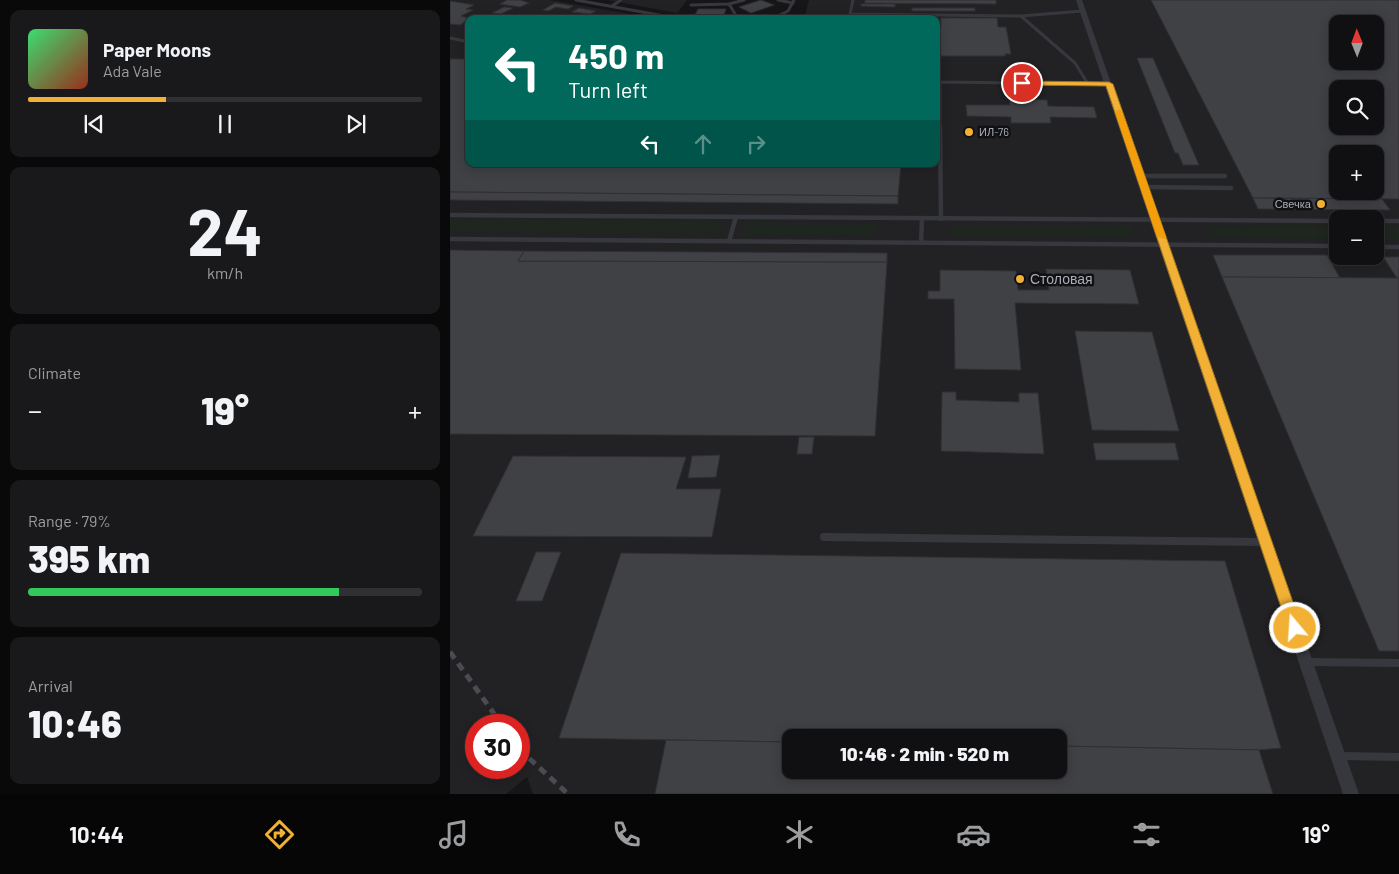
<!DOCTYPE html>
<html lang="en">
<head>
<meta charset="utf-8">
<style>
	body { margin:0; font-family:Barlow,sans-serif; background:#19191b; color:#f1f3f6; height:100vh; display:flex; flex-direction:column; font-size:19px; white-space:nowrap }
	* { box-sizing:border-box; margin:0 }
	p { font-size:16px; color:#9c9d9f }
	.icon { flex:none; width:28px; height:28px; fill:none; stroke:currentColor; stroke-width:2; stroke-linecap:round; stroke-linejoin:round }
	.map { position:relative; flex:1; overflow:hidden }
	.details { display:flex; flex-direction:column; gap:10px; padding:10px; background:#09090a; width:450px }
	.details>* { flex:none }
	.guide { position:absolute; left:15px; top:15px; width:475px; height:152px; border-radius:10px; box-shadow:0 2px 12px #0003,0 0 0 1px #303032; background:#00695c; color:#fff; overflow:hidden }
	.needle { width:32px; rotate:359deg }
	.fabs { position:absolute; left:879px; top:15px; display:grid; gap:10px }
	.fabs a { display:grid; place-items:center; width:55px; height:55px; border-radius:10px; background:#101012; box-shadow:0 2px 12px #0003,0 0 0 1px #303032; font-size:25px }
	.speed { position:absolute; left:15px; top:714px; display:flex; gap:10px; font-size:25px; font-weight:700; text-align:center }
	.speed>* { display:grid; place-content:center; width:65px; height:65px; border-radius:50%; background:#101012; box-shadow:0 2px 12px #0003,0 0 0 1px #303032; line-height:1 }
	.speed .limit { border:8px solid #d22; background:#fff; color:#111 }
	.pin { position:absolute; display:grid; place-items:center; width:42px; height:42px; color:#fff; margin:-21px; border:2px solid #fff; border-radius:50%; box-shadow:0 1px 5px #0007 }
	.me { position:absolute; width:55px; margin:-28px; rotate:342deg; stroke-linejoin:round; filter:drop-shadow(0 0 4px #0008) }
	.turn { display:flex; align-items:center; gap:18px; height:105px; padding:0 20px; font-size:22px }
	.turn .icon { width:65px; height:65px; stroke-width:2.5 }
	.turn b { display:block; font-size:35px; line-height:42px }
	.lanes { display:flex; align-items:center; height:48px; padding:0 20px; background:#0003; justify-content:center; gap:25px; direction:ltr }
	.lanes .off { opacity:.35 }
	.big { font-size:38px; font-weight:800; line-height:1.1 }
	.details .widget { flex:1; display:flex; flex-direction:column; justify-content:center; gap:8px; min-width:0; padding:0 18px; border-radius:10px; background:#19191b }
	.details .dial { align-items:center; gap:0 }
	.dial b { font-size:65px; line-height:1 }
	.song { display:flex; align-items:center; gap:15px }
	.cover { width:60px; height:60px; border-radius:8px; background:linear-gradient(135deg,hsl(140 70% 55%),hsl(10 70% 35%)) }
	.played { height:5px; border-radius:2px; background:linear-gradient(90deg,#f2b134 35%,#303032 35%) }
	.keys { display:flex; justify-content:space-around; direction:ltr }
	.heat { display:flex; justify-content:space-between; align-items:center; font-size:28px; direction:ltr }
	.charge { height:8px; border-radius:4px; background:linear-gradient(90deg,#34c759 79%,#303032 0) }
	.trip { position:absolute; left:332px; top:729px; width:285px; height:50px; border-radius:10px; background:#101012; box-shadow:0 2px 12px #0003,0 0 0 1px #303032; font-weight:800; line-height:50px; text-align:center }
	.tab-bar { display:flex; height:80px; justify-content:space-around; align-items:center; background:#060607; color:#9c9d9f }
	.tab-bar .icon { width:35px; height:35px }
	.tab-bar .active { color:#f2b134 }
	.tab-bar b { font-size:22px; color:#f1f3f6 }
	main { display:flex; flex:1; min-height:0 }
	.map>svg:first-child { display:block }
	.built { fill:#222225; fill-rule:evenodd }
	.green { fill:#1e261f }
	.building { fill:#404145; stroke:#303034; fill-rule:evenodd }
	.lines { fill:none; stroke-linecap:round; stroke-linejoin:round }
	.lane-far2 { stroke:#37383d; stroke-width:3 }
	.lane-far1 { stroke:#37383d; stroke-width:4.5 }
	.lane { stroke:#37383d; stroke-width:8 }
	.street { fill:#37383d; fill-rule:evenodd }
	.rail { stroke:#4a4c52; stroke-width:5; stroke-dasharray:8 6; stroke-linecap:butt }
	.route { fill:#f2b134; stroke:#9d7322 }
	.slow { fill:#f59e0b }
	.poi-dot { fill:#f2b134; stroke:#111113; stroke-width:2 }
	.labels { text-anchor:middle; stroke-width:5; stroke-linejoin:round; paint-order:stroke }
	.far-poi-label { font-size:11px; fill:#a8adb8; stroke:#111113; text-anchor:start }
	.poi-label { font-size:14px; fill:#a8adb8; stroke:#111113; text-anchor:start }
</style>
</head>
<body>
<main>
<section class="details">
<div class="widget">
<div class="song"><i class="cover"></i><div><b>Paper Moons</b><p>Ada Vale</p></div></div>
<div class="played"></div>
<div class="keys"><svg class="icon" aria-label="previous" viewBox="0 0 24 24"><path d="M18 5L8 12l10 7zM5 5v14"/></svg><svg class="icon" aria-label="pause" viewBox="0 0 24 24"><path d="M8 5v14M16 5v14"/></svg><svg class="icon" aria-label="next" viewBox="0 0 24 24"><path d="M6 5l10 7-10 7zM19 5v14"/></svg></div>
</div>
<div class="widget dial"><b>24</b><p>km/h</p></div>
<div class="widget"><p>Climate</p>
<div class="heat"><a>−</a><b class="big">19°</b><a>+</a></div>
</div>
<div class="widget"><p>Range · 79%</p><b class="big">395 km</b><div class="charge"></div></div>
<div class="widget"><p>Arrival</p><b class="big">10:46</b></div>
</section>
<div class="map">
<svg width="949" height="794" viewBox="0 0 949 794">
	<rect width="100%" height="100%" fill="#161618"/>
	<g class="built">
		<path d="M0,0H99L209,19H19V164H486V19H354L359,0H949V794H83L77,777L56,794H0ZM888,24H925V61H888ZM888,89H925V126H888ZM888,154H925V191H888ZM888,219H925V256H888ZM26,725H69V768H26ZM341,738H609V770H341Z"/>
		<path d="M157,0H237L227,13Z"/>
	</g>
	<g class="green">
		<path d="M0,219L272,221L274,223L271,232L267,234L0,232Z"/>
		<path d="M295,222L427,224L426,236L291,235Z"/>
		<path d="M503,225H681L684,237L504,236L497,231Z"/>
		<path d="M761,225L887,226V239L767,238L758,232V228Z"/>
		<rect x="925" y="226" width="24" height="13"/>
	</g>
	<g class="building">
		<path d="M57,0H70L79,3L70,7L50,4Z"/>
		<path d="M311,0L324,5L301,13L289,7Z"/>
		<path d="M415,0H546V4L415,3Z"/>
		<path d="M701,0H949V199L803,198ZM888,24H925V61H888ZM888,89H925V126H888ZM888,154H925V191H888Z"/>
		<path d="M0,1L24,5L16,9L23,10L11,16L23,19H19L10,25L0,24Z"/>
		<path d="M105,3L123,6L118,9L106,7L98,11L93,10Z"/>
		<path d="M411,4H445V7L411,6Z"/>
		<path d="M54,7L63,8L51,14L42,13Z"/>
		<path d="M129,8L146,11L140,14L122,12Z"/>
		<rect x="462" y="8" width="63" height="3"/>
		<path d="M248,9H276L273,17H244Z"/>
		<path d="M491,18H547L548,27H556L561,54H555V56H490L489,54H486V27H491Z"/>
		<path d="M687,58H703L749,165H733L728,153H725Z"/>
		<path d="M0,59H19V164H451L448,196L0,192Z"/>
		<path d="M559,99L597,100L598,106L644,107L647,118L600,117L601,123H561V117L517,116L516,105H560Z"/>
		<path d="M0,192L448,196V204L0,200Z"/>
		<path d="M803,198L932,199L940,210L808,209Z"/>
		<path d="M0,250L74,251L68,261L437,262L425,436L0,434Z"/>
		<path d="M74,251L437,253V262L68,261Z"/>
		<path d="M763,255H877L890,278L772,277Z"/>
		<path d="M933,257H949V278H947Z"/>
		<path d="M596,269L680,270L689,304L565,303L571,370L505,369L504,299H478V291H490V270L566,271L568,290H599Z"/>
		<path d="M772,277L949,278V651H929Z"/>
		<path d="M625,331L702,332L729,431L642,430Z"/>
		<path d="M492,392H506V400L569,402V393H588L594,454L491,451Z"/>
		<path d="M349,437H364L362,454H347Z"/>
		<path d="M643,443H725L729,460H646Z"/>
		<path d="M270,455L266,477L238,478L242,456Z"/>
		<path d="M63,456L236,457L226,489H271L262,537L23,536Z"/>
		<path d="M86,552H111L92,601H66Z"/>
		<path d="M171,553L775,561L831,748L809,750L609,746V738H341V742L109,738Z"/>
		<path d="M216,740L341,742V770H609V746L809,750L823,794H205Z"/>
	</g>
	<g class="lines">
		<g class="lane-far2">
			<path d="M126,0L231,19"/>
			<path d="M328,0L343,3"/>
			<path d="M403,0L400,14L571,16L633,11"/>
			<path d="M279,4L288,19"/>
			<path d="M241,5L279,4L294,0"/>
			<path d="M162,6L171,0"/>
			<path d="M571,16L625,63L638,84"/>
			<path d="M322,19L338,11L344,0"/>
			<path d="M0,38L19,42"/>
			<path d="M486,79L490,82L659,84"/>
			<path d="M490,82V128"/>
		</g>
		<g class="lane-far1">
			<path d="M490,127L491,219"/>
			<path d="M691,176H775"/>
			<path d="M695,187L781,188"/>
			<path d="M0,215L888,221"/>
			<path d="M925,221H949"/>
			<path d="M0,239L888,246"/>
			<path d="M279,241L286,217"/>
			<path d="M471,243L472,219"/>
			<path d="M925,247H949"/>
		</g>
		<g class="lane">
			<path d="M374,537L815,542"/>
			<path d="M857,662L949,663"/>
			<path d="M890,756L949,757"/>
		</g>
		<path class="street" d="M626,0H632L909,794H893Z"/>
		<g class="rail">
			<path d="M0,652L52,725"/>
			<path d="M69,749L118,794"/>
		</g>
	</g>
	<path class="route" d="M569,81L659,82L663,84L852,628L850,633L845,635L840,633L838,628L656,86L572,85Z"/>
	<path class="slow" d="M669,109L672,112L716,237L715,239L707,237L665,112Z"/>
	<g class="poi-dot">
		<circle cx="519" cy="132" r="5"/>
		<circle cx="871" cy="204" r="5"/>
		<circle cx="570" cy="279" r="5"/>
	</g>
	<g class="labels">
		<g class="far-poi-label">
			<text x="529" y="136">ИЛ-76</text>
			<text x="861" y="208" text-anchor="end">Свечка</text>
		</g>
		<g class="poi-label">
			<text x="580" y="284">Столовая</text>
		</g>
	</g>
</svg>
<div class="fabs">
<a><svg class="needle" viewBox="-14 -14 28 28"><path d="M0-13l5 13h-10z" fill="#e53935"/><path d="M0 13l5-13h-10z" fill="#9c9d9f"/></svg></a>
<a><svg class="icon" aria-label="search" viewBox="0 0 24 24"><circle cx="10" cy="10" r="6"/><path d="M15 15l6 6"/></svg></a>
<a>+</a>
<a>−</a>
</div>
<div class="speed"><div class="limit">30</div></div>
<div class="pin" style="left:572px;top:83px;background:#d93025"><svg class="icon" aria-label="arrive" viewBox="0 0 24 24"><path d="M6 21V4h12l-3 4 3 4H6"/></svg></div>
<svg class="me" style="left:845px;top:628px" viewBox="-20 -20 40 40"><circle r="17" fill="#f2b134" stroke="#fff" stroke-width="3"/><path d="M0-11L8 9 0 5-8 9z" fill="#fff"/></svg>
<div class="trip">10:46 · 2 min · 520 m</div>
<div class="guide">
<div class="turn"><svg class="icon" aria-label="left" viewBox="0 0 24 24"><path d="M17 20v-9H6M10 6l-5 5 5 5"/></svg><div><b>450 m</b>Turn left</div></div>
<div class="lanes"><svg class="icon" aria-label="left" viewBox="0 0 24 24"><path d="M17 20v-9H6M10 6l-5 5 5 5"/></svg><svg class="icon off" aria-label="ahead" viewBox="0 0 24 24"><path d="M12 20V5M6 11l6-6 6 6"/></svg><svg class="icon off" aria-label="right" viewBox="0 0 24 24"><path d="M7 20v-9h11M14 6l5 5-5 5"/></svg></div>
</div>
</div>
</main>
<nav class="tab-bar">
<b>10:44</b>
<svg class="icon active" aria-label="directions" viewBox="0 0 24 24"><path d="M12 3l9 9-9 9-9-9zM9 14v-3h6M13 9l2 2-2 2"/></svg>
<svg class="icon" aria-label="music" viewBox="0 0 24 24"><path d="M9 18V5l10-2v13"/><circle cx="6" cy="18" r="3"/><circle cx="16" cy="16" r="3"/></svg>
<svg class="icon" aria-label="phone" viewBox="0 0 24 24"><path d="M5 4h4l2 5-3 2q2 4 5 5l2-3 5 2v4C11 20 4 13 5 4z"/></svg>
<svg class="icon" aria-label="climate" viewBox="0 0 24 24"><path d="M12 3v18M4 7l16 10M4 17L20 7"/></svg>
<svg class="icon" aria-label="car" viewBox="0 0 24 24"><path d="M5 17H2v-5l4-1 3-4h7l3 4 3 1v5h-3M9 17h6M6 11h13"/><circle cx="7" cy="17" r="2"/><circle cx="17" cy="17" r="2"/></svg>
<svg class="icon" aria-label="filters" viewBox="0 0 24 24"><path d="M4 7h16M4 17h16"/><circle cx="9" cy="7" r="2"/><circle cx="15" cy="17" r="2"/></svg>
<b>19°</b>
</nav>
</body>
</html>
